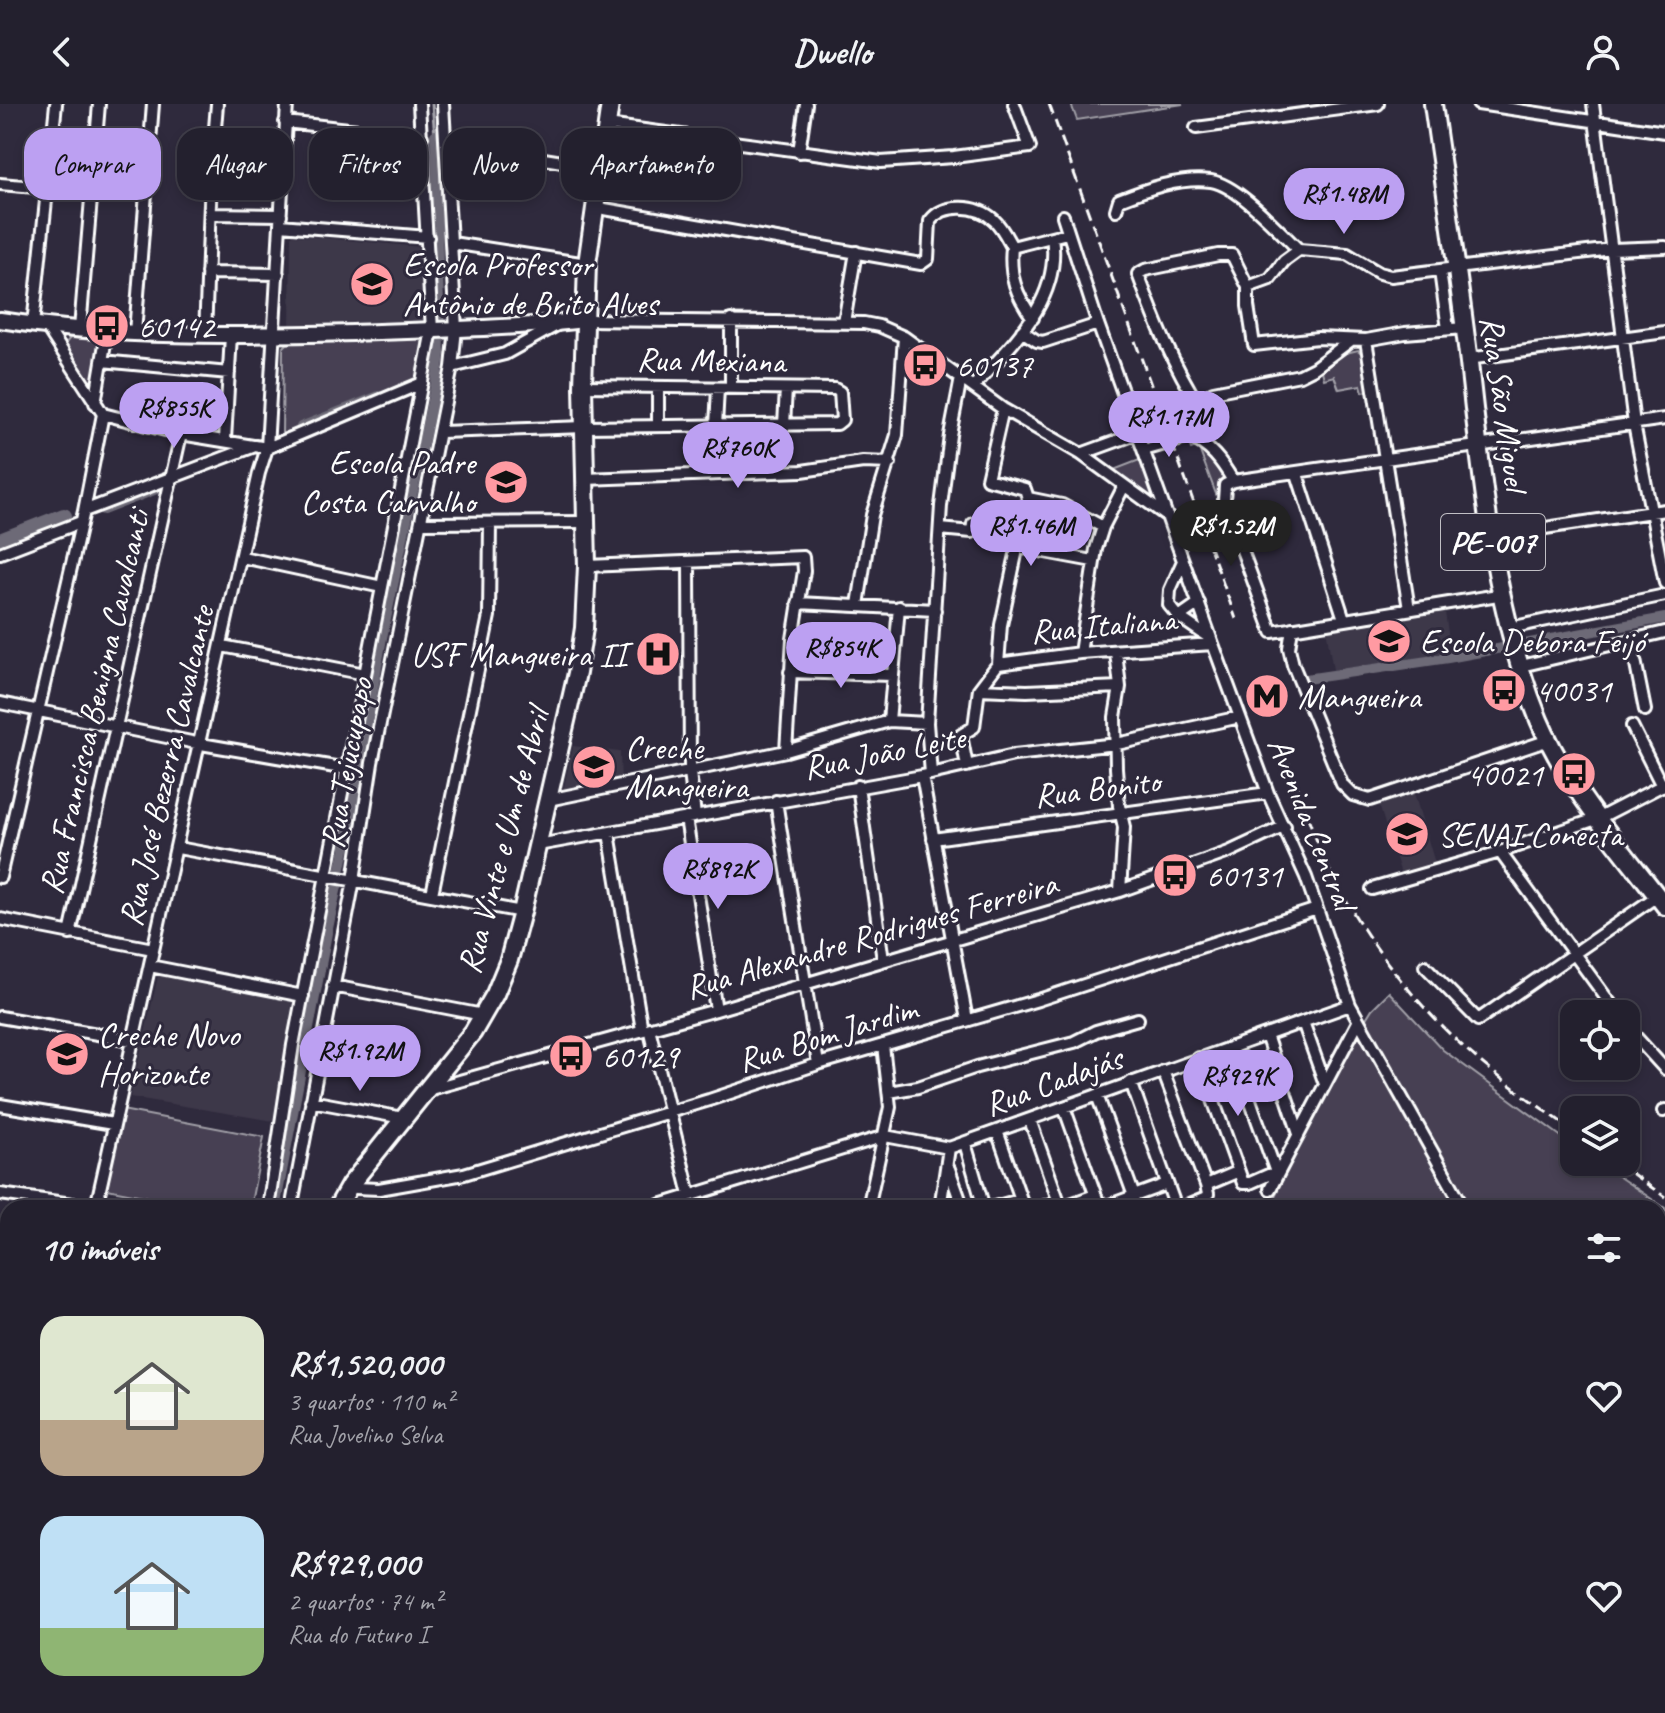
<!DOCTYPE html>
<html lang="pt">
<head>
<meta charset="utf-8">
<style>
	:root { --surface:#23202e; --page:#2f2d3a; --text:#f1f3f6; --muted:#a3a3aa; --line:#403e4a; --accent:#bca0f2 }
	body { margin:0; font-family:Caveat,sans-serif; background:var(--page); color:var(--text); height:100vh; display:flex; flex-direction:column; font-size:30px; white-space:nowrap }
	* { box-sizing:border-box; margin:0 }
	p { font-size:26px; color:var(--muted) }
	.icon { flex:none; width:44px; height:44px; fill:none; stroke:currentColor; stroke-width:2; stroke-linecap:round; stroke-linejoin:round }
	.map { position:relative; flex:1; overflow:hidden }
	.drawer { position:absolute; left:0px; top:1096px; width:1666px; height:514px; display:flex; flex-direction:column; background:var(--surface); border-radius:24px 24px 0 0; box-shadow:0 4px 12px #0003,0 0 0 2px var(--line) }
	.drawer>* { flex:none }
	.guide { position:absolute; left:24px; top:24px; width:800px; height:72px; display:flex; gap:16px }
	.tools { position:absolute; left:1560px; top:896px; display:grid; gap:16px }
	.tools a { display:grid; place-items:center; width:80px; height:80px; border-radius:16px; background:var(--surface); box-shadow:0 4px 12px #0003,0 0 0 2px var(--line); font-size:40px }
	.price { position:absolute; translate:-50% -68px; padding:0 18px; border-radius:28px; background:var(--accent); color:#111; font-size:26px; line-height:52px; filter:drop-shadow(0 2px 4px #0008) }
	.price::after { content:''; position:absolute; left:50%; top:48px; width:24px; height:18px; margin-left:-12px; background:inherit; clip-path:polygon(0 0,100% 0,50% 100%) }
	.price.active { background:#222; color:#fff }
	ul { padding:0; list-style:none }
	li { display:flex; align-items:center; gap:24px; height:200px; padding:0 40px }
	li span { display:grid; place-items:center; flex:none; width:224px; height:160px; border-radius:24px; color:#555 }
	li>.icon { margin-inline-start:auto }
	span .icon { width:96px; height:96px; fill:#fffc; stroke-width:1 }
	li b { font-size:34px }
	h2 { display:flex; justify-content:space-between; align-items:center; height:96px; padding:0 40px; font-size:34px }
	.tag { padding:0 28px; border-radius:24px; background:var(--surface); box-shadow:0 4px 12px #0003,0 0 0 2px var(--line); font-size:28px; line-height:72px }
	.tag.active { background:var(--accent); color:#111 }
	header { display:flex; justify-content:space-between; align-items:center; height:104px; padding:0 40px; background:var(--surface); font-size:36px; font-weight:600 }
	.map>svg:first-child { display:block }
	.built { fill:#3c3749 }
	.green { fill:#464152; stroke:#a2a0a8; stroke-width:2 }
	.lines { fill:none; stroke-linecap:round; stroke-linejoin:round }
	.stream { stroke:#a7a6ad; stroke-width:3 }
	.canal { stroke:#6d6a77; stroke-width:10 }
	.river { stroke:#6d6a77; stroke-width:16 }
	.street-casing { stroke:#fff; stroke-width:16 }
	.secondary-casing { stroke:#fff; stroke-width:20 }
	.primary-casing { stroke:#fff; stroke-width:22 }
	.street { stroke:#2f2a3d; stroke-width:10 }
	.secondary { stroke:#2f2a3d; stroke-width:14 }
	.primary { stroke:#2f2a3d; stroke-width:16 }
	.rail { stroke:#fff; stroke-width:3; stroke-dasharray:12 6; stroke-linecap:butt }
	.labels { text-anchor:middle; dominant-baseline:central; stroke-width:6; stroke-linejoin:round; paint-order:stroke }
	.shield { fill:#2f2a3d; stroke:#c1bfc5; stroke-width:2 }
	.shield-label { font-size:32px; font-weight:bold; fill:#fff }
	.poi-label { font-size:34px; fill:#fff; stroke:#2f2a3d; text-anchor:start }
	.street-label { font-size:34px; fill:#fff; stroke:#2f2a3d }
</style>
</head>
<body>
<header><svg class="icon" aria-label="back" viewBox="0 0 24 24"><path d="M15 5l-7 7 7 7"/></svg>Dwello<svg class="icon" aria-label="person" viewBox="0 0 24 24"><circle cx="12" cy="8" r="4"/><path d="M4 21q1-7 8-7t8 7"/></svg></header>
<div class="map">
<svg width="1665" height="1609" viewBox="0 0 1665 1609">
	<rect width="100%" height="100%" fill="#2f2a3d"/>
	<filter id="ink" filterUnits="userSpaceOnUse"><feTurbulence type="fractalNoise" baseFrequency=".0125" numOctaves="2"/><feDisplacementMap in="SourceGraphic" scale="16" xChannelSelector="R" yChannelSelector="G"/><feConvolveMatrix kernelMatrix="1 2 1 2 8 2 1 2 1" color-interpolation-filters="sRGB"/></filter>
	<g filter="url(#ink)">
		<path class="built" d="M294,131l127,12 4,71 -3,3 -132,5 1,-90z
			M1445,508l6,41 -118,17 -7,-41z
			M573,642l47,6 1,31 -59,12z
			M1414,689l21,70 -34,11 -22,-69z
			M159,868l138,30 -23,119 -144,-24z
			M63,931l14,3 -7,34 -13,-2z"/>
		<path class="green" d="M1071,0h112l-106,16z
			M70,234l24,2 6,4 -4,40 -8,1 -24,-40z
			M418,234l7,7 -5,32 -8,8 -130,50 1,-87 4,-4 15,-3z
			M1358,246l5,5 5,36 -5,1 -2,-7 -22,4 -5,-13 -10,3 -2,-8 24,-18z
			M1187,335h11l28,37 -1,33 -3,1 -23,-61 -3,-2 -5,2z
			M1142,355l18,45 -49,-33z
			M1389,888l54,58 131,96v16h23l68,46v505h-773v-7h766v-498h-389l78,-159 25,-40z
			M122,1006l142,27 -14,71h-45l-98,-19z"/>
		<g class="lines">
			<path class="stream" d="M432,0l3,31"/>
			<path class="canal" d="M301,323l78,-31
				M103,406l56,-22
				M1306,575l142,-21 217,-40
				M278,1104l-2,-5 51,-270 18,-84 37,-211 54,-256 4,-28 -5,-219"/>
			<path class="river" d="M0,437l64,-25"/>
			<g class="street-casing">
				<path id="street" d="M1478,0l187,28
					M1593,0l41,320 31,159
					M285,18l137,15
					M607,21l274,37 73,-5 76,-10 -16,-43
					M1196,24l182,-24
					M214,37l70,11
					M446,39l153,25
					M799,48l7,-48
					M0,80l47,4
					M593,103l328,57 7,-5 2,-38c14,-19 48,-16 64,-1 8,7 13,18 18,27l55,-14
					M1116,106l3,-10c28,-11 61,-23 92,-19 27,4 68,50 88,69
					M210,110l71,1
					M1063,112l35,108 115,320 55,149 38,84 44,128 114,203
					M280,121l148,12
					M452,139l135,21
					M1012,143c-3,29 4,48 21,71
					M1440,167l8,58
					M207,169l71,1
					M1248,183l22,-8 14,-18 15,-11 48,4 32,19 12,3 221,-27 53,-2
					M584,216l280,3 15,3 25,11 99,72 78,45 87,63
					M731,216v68
					M844,218l12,-70
					M33,221l23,-221
					M46,222l57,88
					M80,225l19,-225
					M1022,227l15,10 6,1 55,-18
					M135,229l18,-229
					M205,231l6,-158 6,-73
					M1366,236l43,269
					M1468,255l197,-27
					M102,257l127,12
					M452,263l53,-13 52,-29
					M658,283v39
					M973,283c39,-43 89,-87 79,-150
					M95,299l12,-71
					M1200,303c-27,-42 -45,-87 -62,-133l7,-4 73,-15h14l16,32v19l6,39 64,-7 48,2 39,-7 59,-5
					M103,310l78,20 72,12
					M784,321l2,-36
					M716,322l2,-38
					M441,328l144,-5 252,-3 5,-4 -2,-28 -5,-3 -252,-3
					M225,336l6,-105
					M1144,346l45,-13c21,8 33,25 44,44l432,-62
					M1081,350l110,-40 22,-22 87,-17 14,-7 36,-27
					M1297,370l47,145
					M585,375l217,-8 61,-9 27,1
					M1233,377l-8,4 -1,16 48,131 232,-38
					M1028,394l34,7 41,22
					M84,407l171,-65 12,2 155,-65
					M422,419l164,-1
					M940,425l32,3 1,-8 48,9
					M1492,432l173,-26
					M1018,443l75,14
					M0,449l81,-31
					M242,453l140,30
					M1183,457l-13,29 -1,15 10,12 32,22
					M689,459l1,209 5,44
					M587,462l216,-9 1,14 -11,68 -7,112
					M798,499l137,7
					M858,501l14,-90 25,-80 7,-98
					M1179,513l20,-14
					M1292,524l-3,20 4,17 49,119 11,11 17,5 179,-60
					M1510,524l155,-33
					M1631,536l14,70
					M222,542l143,28
					M1116,548l4,35 -5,30 1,51 3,38 5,21 -4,64
					M1080,549l16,-104 7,-22 21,-41
					M998,560l82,-11 133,-9
					M1521,562l144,-34
					M790,568l102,3
					M979,585l48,2 93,-4
					M0,599l201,41 146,25
					M889,617l10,-114
					M1632,622l30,60
					M967,662l-6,-31 13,-8 5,-38 19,-25 3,-39 27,-127 -3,-9 -38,-10 16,-70
					M931,670l-4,-51 14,-217 9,-71 11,-57
					M922,672l45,244
					M858,682l25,174
					M548,696l238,-49 103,-30 38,2
					M776,697l42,263
					M686,714l30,192
					M609,729l33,197
					M933,735l335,-46
					M538,741l384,-69 92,-21 103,-11 123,-27
					M178,744l344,64
					M1500,748l118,162
					M0,773l84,-366 19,-97
					M1372,785l128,-37 99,-34 66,-34
					M432,790l57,-278 1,-93
					M0,815l153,30
					M70,830l111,-500
					M150,862l153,30
					M1425,862l53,54 179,-124
					M333,882l150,29
					M0,913l132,23
					M1303,918l22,62
					M1626,922l39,43
					M649,924l41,167
					M1266,931l33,99
					M1231,943l46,128
					M1198,954l45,125h7l25,-11
					M1163,967l43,114 31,-13
					M1131,978l45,126
					M427,986l289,-80 404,-119 109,-39 56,-26
					M889,988l29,-5 59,-20 97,-25 22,-11 42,-12
					M1097,991l37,101 33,-12
					M311,997l92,17
					M0,1001l113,19
					M1064,1003l34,95 9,4 27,-10
					M1663,1007l2,-1
					M1030,1016l30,85 5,1 30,-11
					M997,1027l27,77
					M965,1039l19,65
					M949,1065l14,39
					M350,1081l6,3 23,1 85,-15 245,-74 109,-36 220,-64 279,-91
					M1270,1085l88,-167
					M0,1090l101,14
					M96,1103l163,-734 8,-25 20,-344
					M268,1104l25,-163 139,-715 -13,-226
					M294,1104l-1,-9 61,-319 18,-117 80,-396 4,-38 -13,-225
					M650,1104l235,-72 64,12 401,-143
					M868,1104l22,-101 -7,-62
					M940,1104l9,-60
					M991,1104l28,-8
					M1040,1104l18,-7
					M1182,1104l24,-10 2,-4 -2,-9
					M1658,1218l7,-3
					M0,1422l8,-42
					M0,1429l8,1
					M0,1472l8,1
					M0,1515l8,2
					M0,1560l8,2
					M229,1602l13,7
					M378,1602l2,7
					M608,1602l2,7
					M39,1609l1,-7
					M80,1609l2,-7
					M122,1609l1,-7
					M399,1609l26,-7
					M623,1609l26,-7
					M775,1609l1,-7
					M890,1609v-7"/>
			</g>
			<g class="secondary-casing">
				<path id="secondary" d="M0,216c117,18 235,16 353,13 77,-3 155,-4 231,-13"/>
			</g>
			<g class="primary-casing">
				<path id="primary" d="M1433,0c12,86 26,173 36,259 13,118 25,247 70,357 29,69 82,128 126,186
					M337,1104l13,-23 123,-153 22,-38 14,-34 13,-48 55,-239 7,-45 3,-62 -4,-180 4,-122 23,-160
					M168,1609l2,-7"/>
			</g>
			<use href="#street" class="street"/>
			<use href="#secondary" class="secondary"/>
			<use href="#primary" class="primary"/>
			<path class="rail" d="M1049,0l187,515
				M1283,643c19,50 34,106 62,152 29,50 67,99 109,139 36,35 79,64 120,93
				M1616,1058l49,35"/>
		</g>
	</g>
	<defs>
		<g id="school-disc" transform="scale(2.3)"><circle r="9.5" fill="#ff9aa2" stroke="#2f2a3d"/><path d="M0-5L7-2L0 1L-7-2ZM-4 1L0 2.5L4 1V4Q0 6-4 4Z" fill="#111"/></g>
		<g id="bus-disc" transform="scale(2.3)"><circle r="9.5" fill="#ff9aa2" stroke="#2f2a3d"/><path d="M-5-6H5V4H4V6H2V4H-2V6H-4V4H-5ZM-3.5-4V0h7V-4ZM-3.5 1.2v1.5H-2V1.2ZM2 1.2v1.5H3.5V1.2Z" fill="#111"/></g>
		<g id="hospital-disc" transform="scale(2.3)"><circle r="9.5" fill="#ff9aa2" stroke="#2f2a3d"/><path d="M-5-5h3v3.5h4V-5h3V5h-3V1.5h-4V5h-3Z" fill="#111"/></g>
		<g id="metro-disc" transform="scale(2.3)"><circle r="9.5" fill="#ff9aa2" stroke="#2f2a3d"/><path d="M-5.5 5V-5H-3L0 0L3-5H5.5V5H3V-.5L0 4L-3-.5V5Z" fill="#111"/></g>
		<g id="university-disc" transform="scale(2.3)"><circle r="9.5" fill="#ff9aa2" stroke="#2f2a3d"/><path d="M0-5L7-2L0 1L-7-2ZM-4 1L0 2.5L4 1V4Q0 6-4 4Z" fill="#111"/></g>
	</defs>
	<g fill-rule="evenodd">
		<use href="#school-disc" x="372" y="180"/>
		<use href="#bus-disc" x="107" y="222"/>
		<use href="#bus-disc" x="925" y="261"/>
		<use href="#school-disc" x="506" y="378"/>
		<use href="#school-disc" x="1389" y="537"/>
		<use href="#hospital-disc" x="658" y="550"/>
		<use href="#bus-disc" x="1504" y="586"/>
		<use href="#metro-disc" x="1267" y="592"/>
		<use href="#school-disc" x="594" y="663"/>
		<use href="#bus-disc" x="1574" y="670"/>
		<use href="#university-disc" x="1407" y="730"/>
		<use href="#bus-disc" x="1175" y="771"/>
		<use href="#school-disc" x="67" y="950"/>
		<use href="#bus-disc" x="571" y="952"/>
	</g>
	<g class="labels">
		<rect class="shield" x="1441" y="410" width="104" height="56" rx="6"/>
		<g class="shield-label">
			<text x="1493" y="438">PE-007</text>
		</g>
		<g class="poi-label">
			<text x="403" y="160">Escola Professor<tspan x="403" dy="39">Antônio de Brito Alves</tspan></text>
			<text x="138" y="222">60142</text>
			<text x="956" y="261">60137</text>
			<text x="475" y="358" text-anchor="end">Escola Padre<tspan x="475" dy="39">Costa Carvalho</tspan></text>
			<text x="1420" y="537">Escola Debora Feijó</text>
			<text x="627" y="550" text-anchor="end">USF Mangueira II</text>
			<text x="1535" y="586">40031</text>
			<text x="1298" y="592">Mangueira</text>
			<text x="625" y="643">Creche<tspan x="625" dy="39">Mangueira</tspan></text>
			<text x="1543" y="670" text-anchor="end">40021</text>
			<text x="1438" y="730">SENAI Conecta</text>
			<text x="1206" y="771">60131</text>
			<text x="98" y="930">Creche Novo<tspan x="98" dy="39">Horizonte</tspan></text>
			<text x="602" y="952">60129</text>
		</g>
		<g class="street-label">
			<text transform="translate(711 256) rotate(1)">Rua Mexiana</text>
			<text transform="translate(1504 299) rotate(82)">Rua São Miguel</text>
			<text transform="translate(1103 521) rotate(-5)">Rua Italiana</text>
			<text transform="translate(94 598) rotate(-77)">Rua Francisca Benigna Cavalcanti</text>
			<text transform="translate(884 648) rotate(-11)">Rua João Leite</text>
			<text transform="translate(346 659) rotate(-80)">Rua Tejucupapo</text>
			<text transform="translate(166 662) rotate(-77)">Rua José Bezerra Cavalcante</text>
			<text transform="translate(1097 684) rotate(-7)">Rua Bonito</text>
			<text transform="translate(1312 719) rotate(68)">Avenida Central</text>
			<text transform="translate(503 737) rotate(-75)">Rua Vinte e Um de Abril</text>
			<text transform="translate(871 831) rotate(-16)">Rua Alexandre Rodrigues Ferreira</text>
			<text transform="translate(827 930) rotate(-17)">Rua Bom Jardim</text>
			<text transform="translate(1053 977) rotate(-20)">Rua Cadajás</text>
		</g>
	</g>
</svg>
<div class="tools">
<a><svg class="icon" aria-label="locate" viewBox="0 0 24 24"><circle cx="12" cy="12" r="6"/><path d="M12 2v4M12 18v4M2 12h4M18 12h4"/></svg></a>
<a><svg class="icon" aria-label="layers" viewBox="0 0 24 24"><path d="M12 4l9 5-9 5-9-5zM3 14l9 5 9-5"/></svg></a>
</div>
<b class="price" style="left:1344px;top:132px">R$1.48M</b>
<b class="price" style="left:174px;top:346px">R$855K</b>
<b class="price" style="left:1169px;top:355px">R$1.17M</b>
<b class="price" style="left:738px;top:386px">R$760K</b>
<b class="price" style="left:1031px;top:464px">R$1.46M</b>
<b class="price active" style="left:1231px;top:464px">R$1.52M</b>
<b class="price" style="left:841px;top:586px">R$854K</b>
<b class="price" style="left:718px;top:807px">R$892K</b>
<b class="price" style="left:360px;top:989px">R$1.92M</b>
<b class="price" style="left:1238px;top:1014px">R$929K</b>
<div class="guide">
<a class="tag active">Comprar</a>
<a class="tag">Alugar</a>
<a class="tag">Filtros</a>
<a class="tag">Novo</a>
<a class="tag">Apartamento</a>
</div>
<section class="drawer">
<h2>10 imóveis<svg class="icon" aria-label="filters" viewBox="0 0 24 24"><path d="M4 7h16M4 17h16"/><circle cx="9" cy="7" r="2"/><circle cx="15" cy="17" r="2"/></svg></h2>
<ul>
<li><span style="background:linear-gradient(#dfe7d0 65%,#b9a48a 0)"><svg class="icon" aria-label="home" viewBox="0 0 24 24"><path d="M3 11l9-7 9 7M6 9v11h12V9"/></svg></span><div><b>R$1,520,000</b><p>3 quartos · 110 m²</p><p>Rua Jovelino Selva</p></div><svg class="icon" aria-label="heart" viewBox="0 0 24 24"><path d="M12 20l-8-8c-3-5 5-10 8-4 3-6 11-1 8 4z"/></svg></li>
<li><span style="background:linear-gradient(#bfe0f5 70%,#8fb573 0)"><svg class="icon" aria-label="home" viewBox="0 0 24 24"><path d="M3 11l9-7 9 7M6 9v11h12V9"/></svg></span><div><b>R$929,000</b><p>2 quartos · 74 m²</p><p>Rua do Futuro I</p></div><svg class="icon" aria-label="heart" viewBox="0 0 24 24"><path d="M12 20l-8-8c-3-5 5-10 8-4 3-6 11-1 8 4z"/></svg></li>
</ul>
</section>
</div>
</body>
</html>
